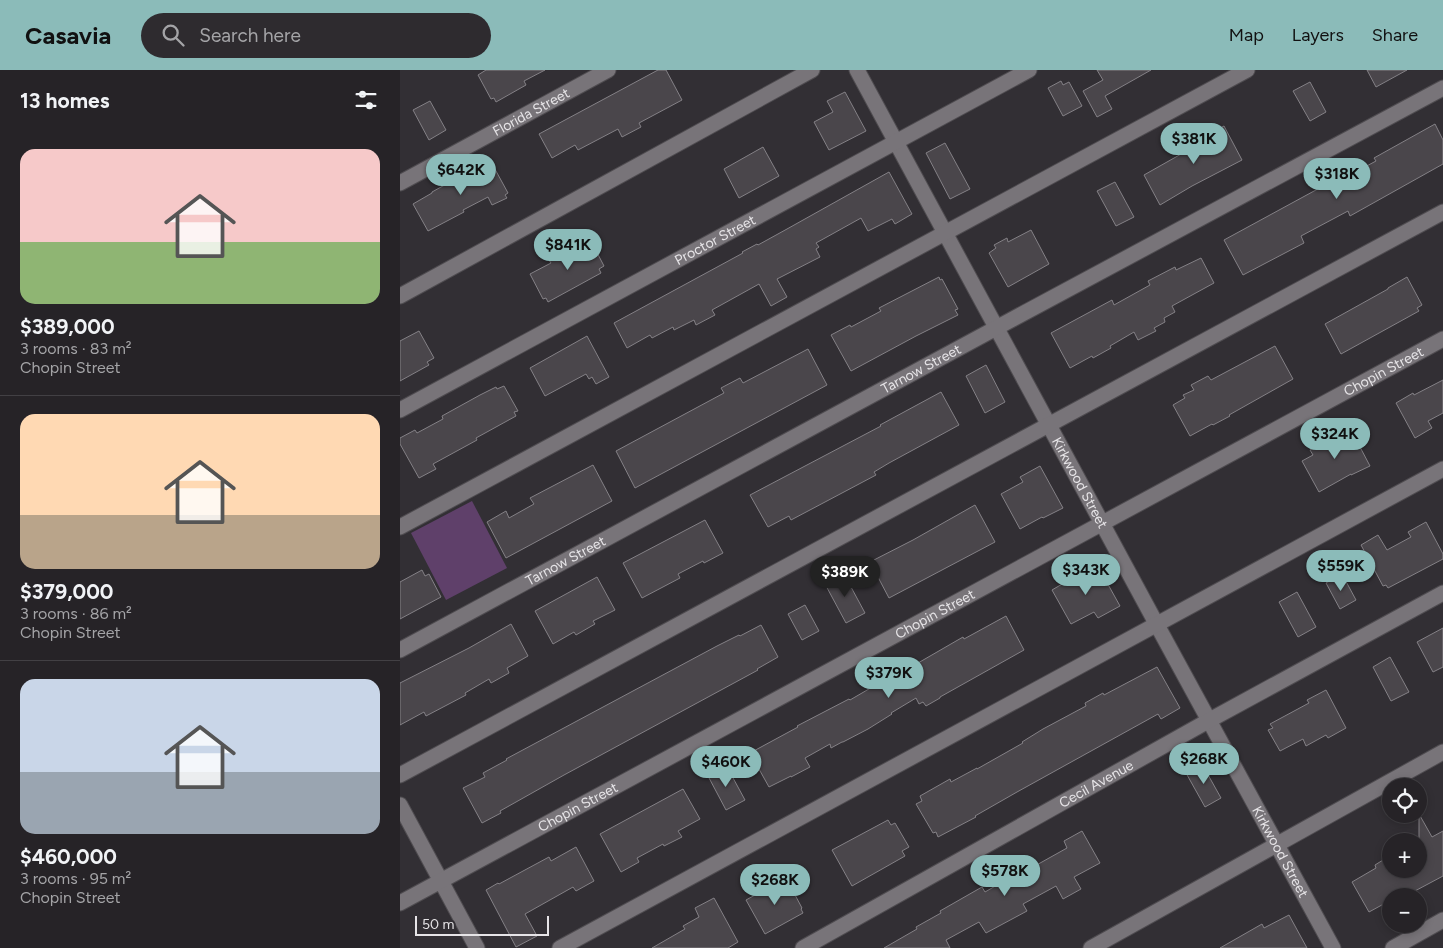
<!DOCTYPE html>
<html lang="en">
<head>
<meta charset="utf-8">
<style>
	:root { --surface:#262327; --page:#2e2b2f; --text:#f1f3f6; --muted:#a4a4a7; --line:#424044; --accent:#8bbbb9 }
	body { margin:0; font-family:Figtree,sans-serif; background:var(--page); color:var(--text); height:100vh; display:flex; flex-direction:column; font-size:19px; white-space:nowrap }
	* { box-sizing:border-box; margin:0 }
	p { font-size:16px; color:var(--muted) }
	.icon { flex:none; width:28px; height:28px; fill:none; stroke:currentColor; stroke-width:2; stroke-linecap:round; stroke-linejoin:round }
	.map { position:relative; flex:1; overflow:hidden }
	.panel { display:flex; flex-direction:column; background:var(--surface); width:400px }
	.panel>* { flex:none }
	.tools { position:absolute; left:982px; top:708px; display:grid; gap:10px }
	.tools a { display:grid; place-items:center; width:45px; height:45px; border-radius:50%; background:var(--surface); box-shadow:0 2px 8px #0003,0 0 0 1px var(--line); font-size:25px }
	.scale { position:absolute; left:15px; bottom:12px; width:134px; box-sizing:border-box; padding-left:5px; border:2px solid #e6e4e7; border-top:0; font-size:14px; line-height:18px; white-space:nowrap; color:#e6e4e7; -webkit-text-stroke:4px #322f34; paint-order:stroke }
	.price { position:absolute; translate:-50% -42px; padding:0 11px; border-radius:18px; background:var(--accent); color:#111; font-size:16px; line-height:32px; filter:drop-shadow(0 1px 2px #0008) }
	.price::after { content:''; position:absolute; left:50%; top:30px; width:15px; height:11px; margin-left:-8px; background:inherit; clip-path:polygon(0 0,100% 0,50% 100%) }
	.price.on { background:#222; color:#fff }
	ul { padding:0; list-style:none }
	li { display:grid; align-content:center; gap:10px; height:265px; padding:0 20px }
	li+li { border-top:1px solid var(--line) }
	li span { display:grid; place-items:center; height:155px; border-radius:15px; color:#555 }
	li>.icon { margin-inline-start:auto }
	span .icon { width:90px; height:90px; fill:#fffc; stroke-width:1 }
	li b { font-size:21px }
	h2 { display:flex; justify-content:space-between; align-items:center; height:60px; padding:0 20px; font-size:21px }
	header { display:flex; align-items:center; gap:30px; box-sizing:border-box; height:70px; padding:0 25px; background:var(--accent); color:#111 }
	header strong { font-size:24px }
	nav { display:flex; gap:28px; margin-inline-start:auto; font-size:18px }
	.search { width:350px; height:45px; background:var(--page); display:flex; align-items:center; gap:12px; box-sizing:border-box; padding:0 18px; border-radius:28px; color:var(--muted); font-size:19px }
	main { display:flex; flex:1; min-height:0 }
	.map>svg:first-child { display:block }
	.green { fill:#5f406a }
	.building { fill:#4a464b; stroke:#848186 }
	.lines { fill:none; stroke-linecap:round; stroke-linejoin:round }
	.minor-casing { stroke:#4f4c50; stroke-width:17 }
	.minor { stroke:#787479; stroke-width:15 }
	.labels { text-anchor:middle; dominant-baseline:central; stroke-width:4; stroke-linejoin:round; paint-order:stroke }
	.street-label { font-size:14px; fill:#e6e4e7; stroke:#322f34 }
</style>
</head>
<body>
<header>
<strong>Casavia</strong>
<div class="search"><svg class="icon" aria-label="search" viewBox="0 0 24 24"><circle cx="10" cy="10" r="6"/><path d="M15 15l6 6"/></svg>Search here</div>
<nav><a>Map</a><a>Layers</a><a>Share</a></nav>
</header>
<main>
<section class="panel">
<h2>13 homes<svg class="icon" aria-label="filters" viewBox="0 0 24 24"><path d="M4 7h16M4 17h16"/><circle cx="9" cy="7" r="2"/><circle cx="15" cy="17" r="2"/></svg></h2>
<ul>
<li><span style="background:linear-gradient(#f6c9c9 60%,#8fb573 0)"><svg class="icon" aria-label="home" viewBox="0 0 24 24"><path d="M3 11l9-7 9 7M6 9v11h12V9"/></svg></span><div><b>$389,000</b><p>3 rooms · 83 m²</p><p>Chopin Street</p></div></li>
<li><span style="background:linear-gradient(#ffd9b3 65%,#b9a48a 0)"><svg class="icon" aria-label="home" viewBox="0 0 24 24"><path d="M3 11l9-7 9 7M6 9v11h12V9"/></svg></span><div><b>$379,000</b><p>3 rooms · 86 m²</p><p>Chopin Street</p></div></li>
<li><span style="background:linear-gradient(#c9d6e8 60%,#9aa5b1 0)"><svg class="icon" aria-label="home" viewBox="0 0 24 24"><path d="M3 11l9-7 9 7M6 9v11h12V9"/></svg></span><div><b>$460,000</b><p>3 rooms · 95 m²</p><p>Chopin Street</p></div></li>
</ul>
</section>
<div class="map">
<svg width="1043" height="878" viewBox="0 0 1043 878">
	<rect width="100%" height="100%" fill="#322f34"/>
	<path class="green" d="M72,431l35,67 -61,32 -35,-67z"/>
	<path class="building" d="M86,0h59l-21,11 2,4 -30,17 -2,-4 -3,1 -13,-24z
		M258,0h8l16,30 -43,23 2,4 -19,10 -4,-8 -40,21 -3,-5 -23,13 -13,-24z
		M697,0h54l-46,26 7,13 -15,8 -14,-26 20,-11z
		M967,0h40l-31,17z
		M661,11l2,4 6,-3 13,24 -19,10 -15,-28z
		M910,12l16,30 -16,9 -17,-30z
		M445,22l21,39 -37,19 -15,-28 19,-10 -6,-11z
		M30,31l16,29 -17,10 -16,-30z
		M1035,54l8,16v24l-93,52 -2,-5 -47,25 3,7 -61,32 -19,-35 125,-68 1,3 26,-14 -2,-3z
		M824,56l18,34 -50,26 -32,19 -16,-30 46,-26 -2,-4z
		M545,73l25,46 -20,10 -24,-46z
		M363,77l16,29 -40,22 -15,-29z
		M90,90l18,33 -3,2 2,3 -15,7 -4,-8 -25,13 1,2 -36,19 -15,-27 19,-11v-1z
		M489,102l23,42 -17,10 -3,-5 -24,12 -7,-13 -45,25 3,4 -3,2 4,8 -43,22 10,18 -16,9 -12,-22 -47,26 3,5 -19,10 -2,-5 -20,10 -1,-3 -21,11 -2,-3 -23,13 -13,-25 129,-70 -1,-1 15,-8 1,1 29,-16z
		M715,112l19,35 -18,9 -19,-35z
		M631,160l18,34 -41,23 -19,-34 7,-5 -2,-3 13,-7 1,4z
		M188,168l2,4 1,-1 13,25 -5,3 2,4 -53,29 -2,-4 -3,1 -13,-25 21,-11 -2,-3z
		M801,188l13,25 -42,23 3,6 -11,6 1,4 -11,6 2,3 -18,9 -4,-8 -24,14 1,2 -18,10 -1,-2 -22,12 -19,-35 61,-33 2,5 36,-20 -2,-4 27,-14 1,3z
		M539,207l1,3 2,-1 16,30 -3,1 3,5 -42,21 -65,35 -20,-36 19,-10 1,2 30,-16 -2,-3z
		M1007,207l15,28 -5,3 2,3 -78,43 -16,-30 63,-35v-1z
		M19,261l15,27 -7,4 2,3 -29,16v-40z
		M187,266l22,41 -13,7 -4,-7 -3,2 -3,-5 -41,22 -15,-28z
		M875,276l18,33 -64,36 1,1 -17,9 -1,-1 -22,12 -17,-31 12,-7 -2,-3 11,-5 -3,-5 17,-9 3,4z
		M408,279l19,36 -192,103 -19,-37 108,-58 -3,-5 19,-10 3,5z
		M586,295l19,37 -20,11 -19,-37z
		M1043,310v33l-15,8 4,7 -17,10 -19,-35 17,-10 1,2z
		M104,316l14,25 -4,1 2,4 -40,22 1,2 -44,24 3,5 -17,9 -19,-34v-6l15,-8 2,3 26,-14 -1,-3 38,-21 16,-8 1,2z
		M541,322l18,33 -70,38 -15,9 2,3 -85,45 -2,-4 -21,11 -18,-32 131,-69 -1,-1z
		M950,358l20,38 -19,9v-1l-32,18 -17,-31 11,-6 -3,-5z
		M193,395l19,36 -106,57 -19,-36 19,-11 3,7 25,-14 -4,-6z
		M640,396l23,42 -20,10 -1,-1 -22,12 -19,-35 22,-12 -3,-5z
		M575,435l20,37 -106,56 -19,-36 43,-22z
		M305,450l18,33 -19,10 -1,-2 -25,13 2,4 -38,20 -19,-35z
		M1026,452l17,32v5l-55,29 -2,-3 -3,1 -22,-41 17,-10 9,15 24,-13 -3,-5z
		M691,497l3,6 6,-3 20,36 -22,12 -4,-6 -23,12 -19,-34z
		M22,500l3,6 4,-2 12,23 -41,22v-37z
		M444,504l21,39 -19,10 -21,-39z
		M942,504l14,26 -16,9 -14,-26z
		M197,507l18,33 -22,11 2,3 -19,11 -2,-3 -21,12 -18,-33z
		M897,522l19,35 -18,10 -19,-35z
		M405,535l14,26 -17,9 -14,-26z
		M606,546l18,34 -84,47v1l-14,8 -3,-4 -4,2 -3,-6 -25,15 1,1 -24,15 -25,13h-1l-11,6 -1,-4 -25,14 5,9 -19,10v-1l-22,11 -19,-34 48,-26 -1,-1 52,-27 1,1 48,-28 1,2 64,-37 1,2z
		M111,554l17,32 -21,12 2,5 -18,10 -2,-4 -24,14 1,2 -40,21 -2,-4 -24,13v-42l69,-35z
		M361,555l17,32 -21,12 1,1 -194,105 -64,36 1,2 -19,10 -19,-35 22,-11 -2,-4 24,-13 -1,-1 211,-113 22,-11 1,1z
		M1043,558v39l-10,5 -16,-30z
		M990,587l19,35 -18,9 -18,-34z
		M757,597l23,41 -19,11 -3,-5 -141,78 -42,24 1,1 -38,20 -2,-5 -3,1 -17,-29 6,-3 -2,-5 30,-17 1,3 26,-14v1l46,-26 -1,-1 21,-13 43,-23 -1,-3 18,-10 1,2z
		M926,620l20,38 -18,10 -2,-3 -20,11 -3,-7 -23,12 -12,-21 5,-2 -3,-4 39,-21 -2,-3z
		M802,694l19,34 -16,9 -19,-34z
		M326,695l19,35 -19,10 -18,-34z
		M283,719l17,30 -22,12 4,6 -18,9 -1,-2 -26,14 2,4 -18,10 -21,-38z
		M1019,744l13,23 11,-6v45l-30,16 -2,-3 -12,7h-8v4l-22,12 -17,-30 24,-14 -1,-3 16,-10v14h28z
		M488,750l3,5 4,-2 14,24 -7,4 3,5 -53,30 -20,-36z
		M682,761l18,32 -26,14 7,12 -18,10 -7,-13 -33,18 4,7 -41,22 -7,-11 -33,18 4,8h-66l33,-19 -1,-2 25,-14 -1,-2 42,-24 3,5 47,-27 1,2 34,-19 -3,-7z
		M176,777l18,34 -18,10 -3,-4 -48,27 12,22 -21,11 -30,-57 12,-7 1,1 50,-27 2,4z
		M386,808l16,30 -1,1 2,4 -38,21 -19,-34z
		M314,828l24,44 -10,6h-76l33,-19 -2,-3 16,-9 -4,-9z
		M889,845l18,33h-87l42,-24 2,4z"/>
	<g class="lines">
		<g class="minor-casing">
			<g id="minor">
				<path id="s1" d="M457,0l300,555 176,323"/>
				<path id="s2" d="M0,113l208,-113"/>
				<path d="M0,226l412,-226"/>
				<path id="s3" d="M0,340l629,-340"/>
				<path d="M0,457l847,-457"/>
				<path id="s4" d="M0,580l611,-330 432,-232"/>
				<path d="M0,705l1043,-563"/>
				<path d="M0,735l77,143"/>
				<path id="s5" d="M0,833l1043,-564"/>
				<path d="M160,878l883,-479"/>
				<path id="s6" d="M403,878l405,-227 235,-128"/>
				<path d="M691,878l352,-196"/>
				<path d="M993,878l50,-28"/>
			</g>
		</g>
		<use href="#minor" class="minor"/>
	</g>
	<g class="labels">
		<g class="street-label">
			<text stroke="none"><textPath href="#s2" startOffset="149">Florida Street</textPath></text>
			<text stroke="none"><textPath href="#s3" startOffset="358">Proctor Street</textPath></text>
			<text stroke="none"><textPath href="#s4" startOffset="592">Tarnow Street</textPath></text>
			<text stroke="none"><textPath href="#s5" startOffset="1118">Chopin Street</textPath></text>
			<text stroke="none"><textPath href="#s1" startOffset="469">Kirkwood Street</textPath></text>
			<text stroke="none"><textPath href="#s4" startOffset="188">Tarnow Street</textPath></text>
			<text stroke="none"><textPath href="#s5" startOffset="608">Chopin Street</textPath></text>
			<text stroke="none"><textPath href="#s6" startOffset="336">Cecil Avenue</textPath></text>
			<text stroke="none"><textPath href="#s5" startOffset="202">Chopin Street</textPath></text>
			<text stroke="none"><textPath href="#s1" startOffset="889">Kirkwood Street</textPath></text>
		</g>
	</g>
</svg>
<div class="tools">
<a><svg class="icon" aria-label="locate" viewBox="0 0 24 24"><circle cx="12" cy="12" r="6"/><path d="M12 2v4M12 18v4M2 12h4M18 12h4"/></svg></a>
<a>+</a>
<a>−</a>
</div>
<div class="scale">50 m</div>
<b class="price" style="left:794px;top:95px">$381K</b>
<b class="price" style="left:61px;top:126px">$642K</b>
<b class="price" style="left:937px;top:130px">$318K</b>
<b class="price" style="left:168px;top:201px">$841K</b>
<b class="price" style="left:935px;top:390px">$324K</b>
<b class="price" style="left:941px;top:522px">$559K</b>
<b class="price" style="left:686px;top:526px">$343K</b>
<b class="price on" style="left:445px;top:528px">$389K</b>
<b class="price" style="left:489px;top:629px">$379K</b>
<b class="price" style="left:804px;top:715px">$268K</b>
<b class="price" style="left:326px;top:718px">$460K</b>
<b class="price" style="left:605px;top:827px">$578K</b>
<b class="price" style="left:375px;top:836px">$268K</b>
</div>
</main>
</body>
</html>
